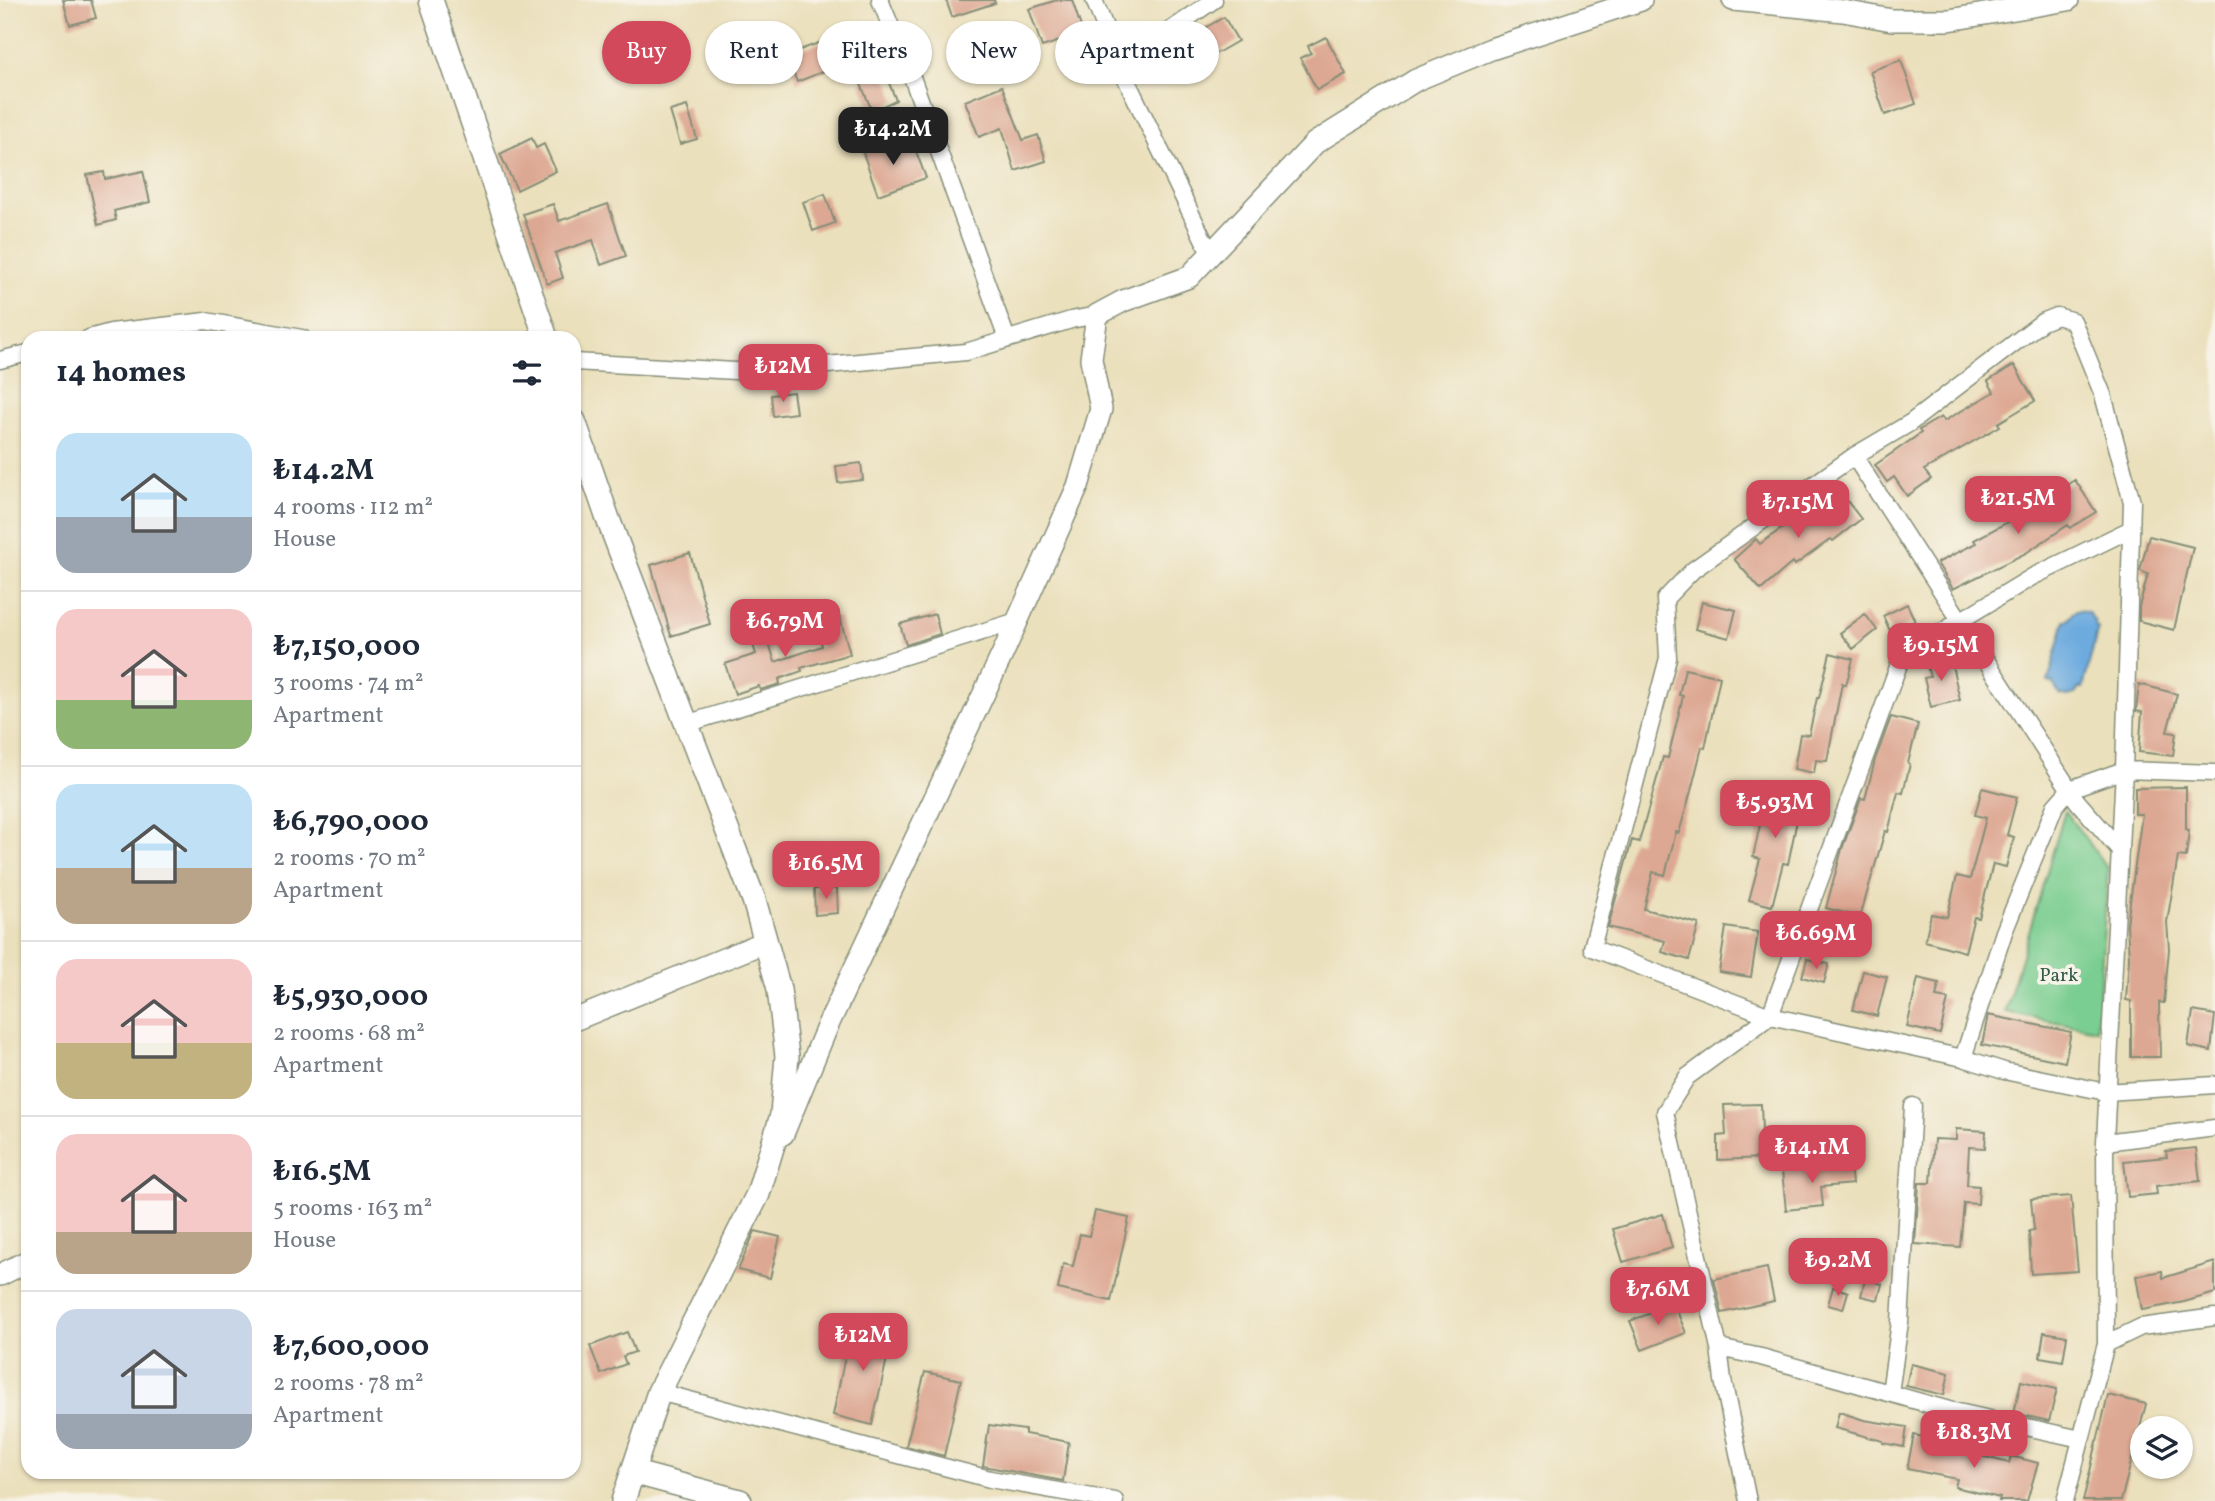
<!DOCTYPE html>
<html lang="en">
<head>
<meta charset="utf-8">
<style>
	:root { --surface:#fff; --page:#f6f6f7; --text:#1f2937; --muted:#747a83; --line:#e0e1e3; --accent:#d1495b }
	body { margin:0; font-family:Vollkorn,serif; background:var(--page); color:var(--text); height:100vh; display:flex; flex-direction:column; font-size:26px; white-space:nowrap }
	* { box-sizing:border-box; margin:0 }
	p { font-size:23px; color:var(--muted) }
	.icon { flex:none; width:38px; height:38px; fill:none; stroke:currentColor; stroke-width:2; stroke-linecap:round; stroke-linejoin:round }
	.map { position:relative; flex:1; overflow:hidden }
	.side { position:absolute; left:21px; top:331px; width:560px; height:1148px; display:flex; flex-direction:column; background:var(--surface); border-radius:21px; box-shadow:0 2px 5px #0004 }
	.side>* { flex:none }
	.banner { position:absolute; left:602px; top:21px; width:665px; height:63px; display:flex; gap:14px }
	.fabs { position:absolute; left:2130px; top:1416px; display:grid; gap:14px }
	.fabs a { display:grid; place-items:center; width:63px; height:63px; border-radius:50%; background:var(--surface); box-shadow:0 2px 5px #0004; font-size:35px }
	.price { position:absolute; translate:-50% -60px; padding:0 16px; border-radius:14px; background:var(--accent); color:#fff; font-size:23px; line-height:46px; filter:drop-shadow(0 2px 4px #0008) }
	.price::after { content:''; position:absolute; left:50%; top:42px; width:21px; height:16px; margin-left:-10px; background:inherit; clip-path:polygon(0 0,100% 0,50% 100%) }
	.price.on { background:#222; color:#fff }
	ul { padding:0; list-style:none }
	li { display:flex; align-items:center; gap:21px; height:175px; padding:0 35px }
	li+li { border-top:2px solid var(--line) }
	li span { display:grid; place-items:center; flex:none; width:196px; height:140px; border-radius:21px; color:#555 }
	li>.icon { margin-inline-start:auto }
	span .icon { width:84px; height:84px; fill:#fffc; stroke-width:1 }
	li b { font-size:30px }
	h2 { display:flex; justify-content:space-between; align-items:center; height:84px; padding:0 35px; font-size:30px }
	.pill { padding:0 24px; border-radius:32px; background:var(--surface); box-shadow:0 2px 5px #0004; font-size:24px; line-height:63px }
	.pill.on { background:var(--accent); color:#fff }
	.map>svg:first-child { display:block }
	.green { fill:#7ace91; stroke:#4c8662; stroke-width:2 }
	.water { fill:#6dabdf; stroke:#46748a; stroke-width:2 }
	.building { fill:#dda893 }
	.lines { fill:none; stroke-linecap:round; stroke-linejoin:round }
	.minor-casing { stroke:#858e78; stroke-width:19 }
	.tertiary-casing { stroke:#858e78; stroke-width:24 }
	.secondary-casing { stroke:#858e78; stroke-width:26 }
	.minor { stroke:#fff; stroke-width:16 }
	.tertiary { stroke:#fff; stroke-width:21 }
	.secondary { stroke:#fff; stroke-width:23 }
	.labels { text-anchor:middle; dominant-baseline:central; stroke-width:7; stroke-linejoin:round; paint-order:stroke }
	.park-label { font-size:19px; fill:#315a47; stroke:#f7f3e8 }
</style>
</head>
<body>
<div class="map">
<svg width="2215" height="1501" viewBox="0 0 2215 1501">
	<rect width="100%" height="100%" fill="#f7f3e8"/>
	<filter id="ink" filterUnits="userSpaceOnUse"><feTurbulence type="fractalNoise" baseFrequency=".0143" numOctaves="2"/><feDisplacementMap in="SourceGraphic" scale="14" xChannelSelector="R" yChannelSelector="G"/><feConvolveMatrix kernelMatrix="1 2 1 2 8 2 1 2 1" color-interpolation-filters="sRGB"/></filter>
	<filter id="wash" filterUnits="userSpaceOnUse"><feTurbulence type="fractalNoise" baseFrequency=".00686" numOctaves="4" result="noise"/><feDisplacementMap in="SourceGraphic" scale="28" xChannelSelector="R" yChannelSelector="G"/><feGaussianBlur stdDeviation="1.57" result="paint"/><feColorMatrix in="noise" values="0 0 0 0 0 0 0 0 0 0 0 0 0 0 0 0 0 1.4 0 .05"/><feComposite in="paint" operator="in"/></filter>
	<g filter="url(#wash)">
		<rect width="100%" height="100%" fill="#ebe0bc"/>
		<path class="green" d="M2065,811l43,58 -11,161 -92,-18z"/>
		<path class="water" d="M2079,610l9,2 7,10v5l3,1 -15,60h-4l-4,6 -7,2 -9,-2 -6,-11 -5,-1 17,-62h2l6,-7z"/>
		<g id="blocks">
			<path class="building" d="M63,0h28l5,18 -26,7z
				M946,0h48l1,3 -43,14z
				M1057,0h15l11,33 -41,14 -13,-38z
				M1224,17l14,24 -28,16 -14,-24z
				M1326,37l20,37 -29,16 -17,-32 11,-5 -3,-7z
				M832,38l10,26 -45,18 -11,-27z
				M1901,60l15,44 -31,11 -15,-44z
				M884,71l12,29 -24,11 -12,-29z
				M1002,86l21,54 15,-5 8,26 -31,10 -13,-43 -23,9 -14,-36z
				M687,106l10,33 -17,5 -10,-33z
				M532,138l4,10 8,-4 12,27 -39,19 -17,-36z
				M888,141l4,13 22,-8 12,32 -48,17 -16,-45z
				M143,171l7,31 -36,9 2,9 -18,5 -11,-50 17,-3 1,7z
				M825,194l10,29 -22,8 -10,-29z
				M553,204l6,17 49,-17 18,52 -25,9 -8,-25 -38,13 8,25 -16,6 -24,-70z
				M2014,365l21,36 -37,22 2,3 -76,44 7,9 -24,17 -13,-19 -7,5 -12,-17 46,-32 -2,-3 22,-13 3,4 50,-29 -6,-11z
				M793,392l3,21 -23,3 -2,-21z
				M861,463l2,17 -25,3 -2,-17z
				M2075,480l21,32 -26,16 -2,-3 -42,28 -73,36 -16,-26 39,-20 -2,-3 47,-25z
				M1838,489l23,30 -28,22 -2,-2 -36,26 -2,-3 -32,28 -27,-31 22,-20 4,5 42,-30 1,2z
				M2149,536l44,11 -19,83 -35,-9v-14l9,-33 -8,-3z
				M690,553l20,71 -39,12 -20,-71z
				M1702,602l34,8 -7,28 -34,-9z
				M1907,604l8,17 -24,12 -8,-17z
				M935,614l5,20 -34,11 -6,-21z
				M1865,614l12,16 -24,19 -13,-16z
				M840,617l10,37 -49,14 1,3 -23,8 1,5 -20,6 -1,-4 -24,8 -10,-30 31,-10 -6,-18 15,-5 10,31 47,-16 -6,-23z
				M1830,653l23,6 -7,26 -4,-2 -15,78 -11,-1 -2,13 -20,-4 6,-35 9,1 8,-37h2z
				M1950,657l10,43 -29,7 -7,-29 6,-1 -4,-14z
				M1685,669l35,8 -15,71 -3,-1 -11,44 -12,42 -3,-1 -11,43 -12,-3 -9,37 55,15 -10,36 -27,-8 3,-11 -57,-14 24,-87 7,2 24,-85 5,1 15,-62 -4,-1z
				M2139,684l38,10 -10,38 9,1 -3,23 -34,-4 3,-40 -6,-1z
				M1891,717l27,7 -10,39 2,1 -7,29 -5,-1 -10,40 -3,-1 -25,86 -34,-9 16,-59 19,-51 4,1 10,-39z
				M1769,784l34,7 -15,73 -5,-1 -11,43 -23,-6 11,-41 -7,-2z
				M2186,787v42l3,1 -3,27 -8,-1 -11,66 2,27 -5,54 -5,-1 1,55h-29v-56l-5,-1 3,-42 -2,-34 15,-110h-7v-26z
				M1982,788l35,9 -10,38 7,2 -8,30 -13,-3 -14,54 -5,-1 -9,35 -40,-11 6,-27 16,3 10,-41 13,3 16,-61 -11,-3z
				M837,888l1,25 -23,2 -1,-26z
				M1726,927l32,5 -7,45 -32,-5z
				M1807,959l22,5 -5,19 -22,-6z
				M1863,971l24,6 -10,39 -24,-6z
				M1918,978l21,5 -3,14 12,2 -8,35 -33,-7z
				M2193,1011l22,4 -4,36 -23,-5z
				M1988,1015l83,17 -6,30 -83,-17z
				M1761,1104l2,54 -45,2v-24l8,-1 -2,-30z
				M1956,1129l30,2 -1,17 -16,-1 -2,38 12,1 -1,18 -14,-1 -4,44 -45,-3 4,-61h12l3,-44 22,1z
				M2196,1148l4,33 -44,5 1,8 -29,3 -4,-36 43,-4 -1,-6z
				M1850,1164l2,20 -31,3 2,19 -37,4 -4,-39z
				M2071,1196l7,75 -47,3 -2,-43 5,-1 -3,-31z
				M1095,1211l34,7 -18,83 -53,-12 5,-25 10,2 7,-32 9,2z
				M1663,1214l9,34 -49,14 -10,-33z
				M755,1231l25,6 -10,41 -32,-8z
				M2215,1262v31l-31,9 -42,8 -6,-34 26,-5 1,7z
				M1767,1268l7,33 -52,12 -8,-34z
				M1865,1279l17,5 -4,16 -17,-4z
				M1833,1287l15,5 -5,17 -15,-4z
				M1674,1304l12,29 -44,17 -12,-29z
				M852,1322l41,10 -21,93 -39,-10z
				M627,1332l8,20 -12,4 3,8 -25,10 -11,-28z
				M2044,1332l23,4 -4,25 -23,-4z
				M1911,1364l38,9 -5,22 -38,-9z
				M925,1372l36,8 -17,76 -38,-10z
				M2021,1381l36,8 -8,32 -35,-8z
				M2108,1395l38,9 -25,97h-38z
				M1839,1412l25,8 43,7 -3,20 -21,-4v-2l-48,-13z
				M989,1425l36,5v4l44,8 -6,39 -80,-15z
				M1914,1435l28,6 -1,5 68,17 2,-7 27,7 -11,38h-28l1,-3 -45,-11 2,-8 -50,-10z"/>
		</g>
	</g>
	<g filter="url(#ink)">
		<use href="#blocks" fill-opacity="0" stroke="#858e78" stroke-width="2"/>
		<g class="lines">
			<g class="minor-casing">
				<path id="minor" d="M880,0l33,80 94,259
					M1094,0l32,79 85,176
					M1120,65l94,-65
					M89,338l22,-6 95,-11 96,17
					M0,360l28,-7
					M574,362l179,10 213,-20 105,-32 26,-5
					M1854,456l223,345 42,48
					M686,724l331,-103
					M1963,1058l41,-126 51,-126 15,-17 54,-19 91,3
					M2105,1142l110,-14
					M2106,1344l35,-17 74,-10
					M1719,1348l42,9 188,53 132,29
					M659,1392l331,87 125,22
					M1890,1393l10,-71 13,-216
					M1748,1501l-25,-121 -4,-32 -54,-236 22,-35 83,-61 132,-360 130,-79 99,-48
					M2065,1501l41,-157 -1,-202 19,-372 8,-268 -29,-107 -30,-74 -16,-5 -15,6 -132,101 -56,33 -161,114 -28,29 3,59 -76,290 178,68 193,42 41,13 102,21 109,-7"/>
			</g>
			<g class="tertiary-casing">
				<path id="tertiary" d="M1733,0l110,11 49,9h57l119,-20
					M574,1020l191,-78
					M783,1134l44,-107 175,-372 76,-169 23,-77 -10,-50 6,-44 26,-14 66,-24 126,-134 101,-63 75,-31 150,-49
					M0,1275l28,-14"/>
			</g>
			<g class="secondary-casing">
				<path id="secondary" d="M431,0l115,338
					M574,421l34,98 146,381 25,89 8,67 -5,59 -24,79 -99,198 -36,109
					M632,1472l108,29"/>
			</g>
			<use href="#minor" class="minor"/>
			<use href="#tertiary" class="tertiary"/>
			<use href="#secondary" class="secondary"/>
		</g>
	</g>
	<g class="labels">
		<g class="park-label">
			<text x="2059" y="976">Park</text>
		</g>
	</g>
</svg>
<div class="fabs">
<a><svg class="icon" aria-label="layers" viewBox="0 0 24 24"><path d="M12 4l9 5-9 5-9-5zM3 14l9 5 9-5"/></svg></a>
</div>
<b class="price on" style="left:893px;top:167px">₺14.2M</b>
<b class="price" style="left:783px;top:404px">₺12M</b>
<b class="price" style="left:2018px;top:536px">₺21.5M</b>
<b class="price" style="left:1798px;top:540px">₺7.15M</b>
<b class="price" style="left:785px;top:659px">₺6.79M</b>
<b class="price" style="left:1941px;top:683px">₺9.15M</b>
<b class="price" style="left:1775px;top:840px">₺5.93M</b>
<b class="price" style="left:826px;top:901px">₺16.5M</b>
<b class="price" style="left:1816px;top:971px">₺6.69M</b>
<b class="price" style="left:1812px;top:1185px">₺14.1M</b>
<b class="price" style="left:1838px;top:1298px">₺9.2M</b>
<b class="price" style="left:1658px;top:1327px">₺7.6M</b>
<b class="price" style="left:863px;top:1373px">₺12M</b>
<b class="price" style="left:1974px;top:1470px">₺18.3M</b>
<div class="banner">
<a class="pill on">Buy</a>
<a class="pill">Rent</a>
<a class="pill">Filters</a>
<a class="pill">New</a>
<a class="pill">Apartment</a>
</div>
<section class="side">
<h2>14 homes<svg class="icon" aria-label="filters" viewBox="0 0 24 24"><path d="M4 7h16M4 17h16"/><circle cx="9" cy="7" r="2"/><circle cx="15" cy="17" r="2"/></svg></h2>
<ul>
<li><span style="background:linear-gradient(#bfe0f5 60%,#9aa5b1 0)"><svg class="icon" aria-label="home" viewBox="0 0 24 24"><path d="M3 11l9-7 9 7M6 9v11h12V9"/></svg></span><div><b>₺14.2M</b><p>4 rooms · 112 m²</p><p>House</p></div></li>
<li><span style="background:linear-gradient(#f6c9c9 65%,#8fb573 0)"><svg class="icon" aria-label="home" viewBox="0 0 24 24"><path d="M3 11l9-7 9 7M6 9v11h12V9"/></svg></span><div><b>₺7,150,000</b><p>3 rooms · 74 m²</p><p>Apartment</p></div></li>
<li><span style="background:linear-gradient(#bfe0f5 60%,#b9a48a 0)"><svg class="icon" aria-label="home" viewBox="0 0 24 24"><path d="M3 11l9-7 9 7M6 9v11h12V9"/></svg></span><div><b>₺6,790,000</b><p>2 rooms · 70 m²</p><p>Apartment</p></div></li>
<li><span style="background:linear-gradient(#f6c9c9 60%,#c2b280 0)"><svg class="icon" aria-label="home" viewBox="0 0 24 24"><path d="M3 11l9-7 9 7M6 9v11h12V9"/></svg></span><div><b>₺5,930,000</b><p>2 rooms · 68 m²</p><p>Apartment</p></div></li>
<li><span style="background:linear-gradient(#f6c9c9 70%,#b9a48a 0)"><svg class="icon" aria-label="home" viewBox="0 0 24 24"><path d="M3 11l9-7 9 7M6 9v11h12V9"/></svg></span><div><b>₺16.5M</b><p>5 rooms · 163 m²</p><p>House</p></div></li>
<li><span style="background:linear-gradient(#c9d6e8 75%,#9aa5b1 0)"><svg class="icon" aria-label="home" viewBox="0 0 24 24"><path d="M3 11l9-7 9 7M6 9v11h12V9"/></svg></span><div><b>₺7,600,000</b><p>2 rooms · 78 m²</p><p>Apartment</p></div></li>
</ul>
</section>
</div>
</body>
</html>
